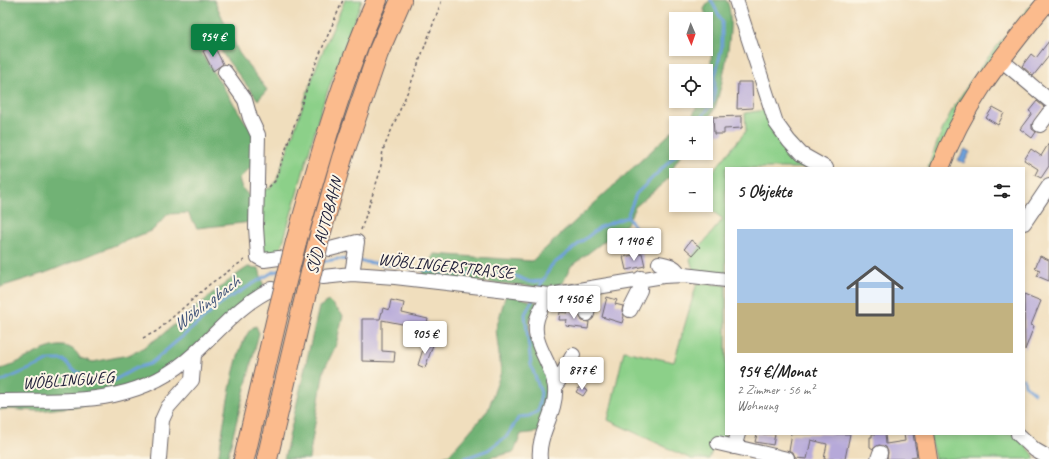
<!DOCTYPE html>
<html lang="de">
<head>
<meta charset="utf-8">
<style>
	:root { --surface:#fff; --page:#f6f6f6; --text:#222; --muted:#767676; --line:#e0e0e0; --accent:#0b8043 }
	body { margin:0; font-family:Caveat,sans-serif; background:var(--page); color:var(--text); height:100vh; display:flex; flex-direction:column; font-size:15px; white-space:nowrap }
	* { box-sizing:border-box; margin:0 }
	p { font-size:13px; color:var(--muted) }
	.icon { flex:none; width:22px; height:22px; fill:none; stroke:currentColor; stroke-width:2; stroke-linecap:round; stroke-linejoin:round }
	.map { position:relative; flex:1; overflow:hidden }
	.drawer { position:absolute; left:725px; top:167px; width:300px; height:268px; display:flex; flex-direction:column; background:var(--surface); border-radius:0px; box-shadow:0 2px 6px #0003 }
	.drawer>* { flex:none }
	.needle { width:26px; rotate:178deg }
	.tools { position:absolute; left:669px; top:12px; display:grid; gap:8px }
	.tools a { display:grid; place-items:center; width:44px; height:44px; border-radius:0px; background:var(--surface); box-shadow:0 2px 6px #0003; font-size:20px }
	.price { position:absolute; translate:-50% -34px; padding:0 9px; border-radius:4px; background:#fff; color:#222; font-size:13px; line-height:26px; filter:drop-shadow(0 1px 2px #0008) }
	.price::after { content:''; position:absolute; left:50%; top:24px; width:12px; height:9px; margin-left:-6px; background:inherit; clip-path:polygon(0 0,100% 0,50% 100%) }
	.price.current { background:var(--accent); color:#fff }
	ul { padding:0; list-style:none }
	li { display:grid; align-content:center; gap:8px; height:212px; padding:0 12px }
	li+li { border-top:1px solid var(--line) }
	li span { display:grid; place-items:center; height:124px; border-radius:0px; color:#555 }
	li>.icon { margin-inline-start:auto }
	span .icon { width:72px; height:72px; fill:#fffc; stroke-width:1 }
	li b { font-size:17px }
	h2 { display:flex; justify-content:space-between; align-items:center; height:48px; padding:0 12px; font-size:17px }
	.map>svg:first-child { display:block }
	.green { fill:#8cd089; stroke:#577962 }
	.forest { fill:#71b275; stroke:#4a6a58 }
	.water { fill:#6ea0d9; stroke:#48618a }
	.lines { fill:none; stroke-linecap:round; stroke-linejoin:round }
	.stream { stroke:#6ea0d9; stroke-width:3 }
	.building { fill:#b6a9d9 }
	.minor-casing { stroke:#6a6468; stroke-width:16 }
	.major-casing { stroke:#6a6468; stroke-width:20 }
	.highway-casing { stroke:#6a6468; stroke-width:22 }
	.path { stroke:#6a6468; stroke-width:1.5; stroke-dasharray:3 3; stroke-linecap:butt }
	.minor { stroke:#fff; stroke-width:14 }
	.major { stroke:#fbbb8d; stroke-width:18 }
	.highway { stroke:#fbbb8d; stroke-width:20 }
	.highway-bridge-casing { stroke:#6a6468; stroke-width:22; stroke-linecap:butt }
	.highway-bridge { stroke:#fbbb8d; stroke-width:20 }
	.labels { text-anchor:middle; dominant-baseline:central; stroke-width:4; stroke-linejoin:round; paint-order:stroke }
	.street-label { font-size:17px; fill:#22223b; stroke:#fcf5e5 }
	.water-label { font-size:18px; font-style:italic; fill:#40547a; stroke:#fcf5e5 }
</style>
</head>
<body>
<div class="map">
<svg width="1049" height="459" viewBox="0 0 1049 459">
	<rect width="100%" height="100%" fill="#fcf5e5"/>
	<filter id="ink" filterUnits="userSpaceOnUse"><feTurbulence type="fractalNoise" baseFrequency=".025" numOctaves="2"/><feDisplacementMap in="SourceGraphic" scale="8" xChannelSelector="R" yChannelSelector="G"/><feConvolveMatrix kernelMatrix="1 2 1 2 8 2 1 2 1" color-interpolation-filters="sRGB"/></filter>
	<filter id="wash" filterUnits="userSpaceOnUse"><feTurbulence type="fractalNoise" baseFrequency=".012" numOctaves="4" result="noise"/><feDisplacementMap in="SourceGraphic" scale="16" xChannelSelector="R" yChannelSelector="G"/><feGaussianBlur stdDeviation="0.9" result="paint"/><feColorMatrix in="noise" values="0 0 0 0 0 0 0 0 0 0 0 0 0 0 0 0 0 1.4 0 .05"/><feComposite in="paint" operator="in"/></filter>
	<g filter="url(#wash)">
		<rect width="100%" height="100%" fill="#f0debd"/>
		<path class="green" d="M345,0h17l-40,106 -43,150 -12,-3 -5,-4v-58l8,-3 6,-6 41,-117z
			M1035,0h6l-108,168h-5c6,-18 13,-37 22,-54 23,-42 55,-77 85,-114z
			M766,110l52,58h-92v109l-32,-4 -4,-14 33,-40 -19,-14h2v-25l40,-49 -1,-18z
			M697,283l29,2v147l-4,10 -6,-1 -7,18h-18l-83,-39 16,-69 50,11z
			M929,434h87l17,20 2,5h-100z"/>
		<path class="forest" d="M0,0h214l25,53 28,37 -9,10 -33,-43 -11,-17 -7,-1 -4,3 -1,12 44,69 8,6 -1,38 -4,2 -10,10 3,9 10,11v23l-55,6 -9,-15 -20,1 -15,16 -108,43 -45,14z
			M710,0h16c12,15 -4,86 -10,104 -2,7 -7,13 -10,20l-24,-1 10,-6 7,-16h7v-19l5,-16 1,-31 -8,-26z
			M676,128v25h7l-7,9 -8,17 -33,28 -8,17 -56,42 -11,23 -138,-13 12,-22 98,7z
			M248,267l11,1 5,20 -92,78 -76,38 -58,7 -33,-2 -5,1v-41c22,-4 64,-42 80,-11l13,4 35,-7 10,-4 21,-14 77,-62z
			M506,294l33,9 -9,15 -1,16 20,46v24l-10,28 -18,2 -7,18 -30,7h-51l17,-5 38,-44 13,-38 -5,-43z
			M329,301l14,14 -7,30 -12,25 -15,89h-25l35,-152z
			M256,326l3,7 -32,126h-9c5,-23 16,-127 38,-133z"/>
		<path class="water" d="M965,149l5,3 -6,11 -6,-3z"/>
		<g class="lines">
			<path class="stream" d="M698,123l16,-23 1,-23 7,-31v-25l-11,-21
				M627,217l27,33
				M358,261l92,12 63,2 17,7 12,-1
				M321,262l17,-3 13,1
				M538,290l13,-24 49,-39 27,-10 9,-23 42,-41
				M1024,379l1,6 9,8
				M0,382l50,-22h14l8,9 24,13h15l25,-14 14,-4 74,-63 49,-29 9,-2
				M463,459l25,-9 19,-14 12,-19 10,-1 9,-5 3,-18 -10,-28 -6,-51 9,-17"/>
		</g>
		<g id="blocks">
			<path class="building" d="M1049,41v15l-16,20 -11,-10 9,-12 5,4z
				M214,46l9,18 -10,7 -10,-20z
				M738,82h14l1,26 -16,1z
				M1037,101l7,6 -12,17v5l4,3 -4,6 -12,-9 12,-16 -3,-2z
				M993,107l11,6 -6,12 -12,-7z
				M742,116v12l-18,1v5h-10l-1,-17z
				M1049,143v23l-8,12 -6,-3 3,-6 -14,-9 7,-11 10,7z
				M691,240l9,7 -7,8 -8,-7z
				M642,253l3,13 -19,4 -3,-13z
				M1040,256l9,4v21l-12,-5 3,-6 -5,-2z
				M1024,294l17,7 -10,24 3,1 -9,24z
				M607,297l10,3 -2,4 8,2 -1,5 2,5 -2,7 -20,-6z
				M391,300l13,3 -2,10 26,6 -4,16 -14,-4 1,-3 -4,-1v-2l-25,-5v31l13,1 -1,10 -32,-1v-42h18l3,-11 6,2z
				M568,311l11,2 3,8 7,1 -1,7 -22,-3 1,-6h-8l1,-8 8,1z
				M425,343l8,2 -8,23 -7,-3z
				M576,367l12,5 -5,13 -14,-5z
				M580,386l7,4 -4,6 -7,-4z
				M757,434h18l-2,11 -18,-3z
				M792,434h58l-5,25h-21l3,-15 -16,-4 -4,19 -12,-1 -2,-5 -4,-2z
				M872,434h13l1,10 19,-3 -1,-7h9l4,22 -6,1v2h-24l1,-7 -2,-5 -7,-2 -6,4 -3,-2v-10h2z"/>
		</g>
	</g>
	<g filter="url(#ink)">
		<use href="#blocks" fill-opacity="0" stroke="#6a6468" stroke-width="1"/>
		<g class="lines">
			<g class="minor-casing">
				<path id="minor" d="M736,0l40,123 13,18 12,13 25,14
					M1000,59l49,41
					M225,72l20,28 5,18 8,17 -2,92 2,30 6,3 15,-2
					M1040,125l9,-12
					M1024,223l25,-37
					M330,249l27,-7 -5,32
					M659,263c9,2 18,3 20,12
					M323,277l29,-3 43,3 154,18 114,-19 21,-1 42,5
					M630,310l10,-20 1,-12
					M587,314l3,-26
					M554,383l4,-1 15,-27
					M0,401c73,-1 137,6 195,-48 24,-22 46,-50 77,-64
					M1018,434l17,16 14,8
					M718,443l69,16
					M734,447l4,-13
					M159,459l3,-39 6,-13 24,-27 2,-25
					M540,459c-3,-25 17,-46 15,-71 -1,-24 -25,-44 -18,-69 2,-8 8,-17 12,-24
					M878,459l2,-6"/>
			</g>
			<g class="major-casing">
				<path id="major" d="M940,168c25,-68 64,-113 108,-168
					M924,434l4,25"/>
			</g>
			<g class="highway-casing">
				<path id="highway" d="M320,235l22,-77 36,-105 23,-53
					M296,242c23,-82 46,-164 81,-242
					M244,459l34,-146
					M267,459l36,-153"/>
			</g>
			<path class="path" d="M269,187l6,-6 40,-116 28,-65
				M361,230l19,-58 3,-22 27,-64 32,-86
				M143,338l14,-7 53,-47 37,-26"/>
			<use href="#minor" class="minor"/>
			<use href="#major" class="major"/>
			<use href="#highway" class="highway"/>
			<g class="highway-bridge-casing">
				<path id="highway-bridge" d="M303,306l17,-71
					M278,313l18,-71"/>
			</g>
			<use href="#highway-bridge" class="highway-bridge"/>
		</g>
	</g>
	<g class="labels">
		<g class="street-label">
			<text transform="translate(324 226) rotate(-75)">SÜD AUTOBAHN</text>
			<text transform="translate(446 266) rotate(6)">WÖBLINGERSTRASSE</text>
			<text transform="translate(68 380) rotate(-4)">WÖBLINGWEG</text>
		</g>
		<g class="water-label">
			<text transform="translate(206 303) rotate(-37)">Wöblingbach</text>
		</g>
	</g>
</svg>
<div class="tools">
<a><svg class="needle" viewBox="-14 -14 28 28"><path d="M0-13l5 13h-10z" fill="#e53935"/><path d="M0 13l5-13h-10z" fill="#767676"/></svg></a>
<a><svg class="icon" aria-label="locate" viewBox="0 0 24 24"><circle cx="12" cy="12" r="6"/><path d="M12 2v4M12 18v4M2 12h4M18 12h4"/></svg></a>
<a>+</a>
<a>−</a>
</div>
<b class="price current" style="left:213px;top:58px">954 €</b>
<b class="price" style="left:634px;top:262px">1 140 €</b>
<b class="price" style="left:574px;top:320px">1 450 €</b>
<b class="price" style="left:425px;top:355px">905 €</b>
<b class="price" style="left:582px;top:391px">877 €</b>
<section class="drawer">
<h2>5 Objekte<svg class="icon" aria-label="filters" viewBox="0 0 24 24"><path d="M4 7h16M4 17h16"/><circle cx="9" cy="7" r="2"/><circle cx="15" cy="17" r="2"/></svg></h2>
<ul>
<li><span style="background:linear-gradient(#a9c7e8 60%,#c2b280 0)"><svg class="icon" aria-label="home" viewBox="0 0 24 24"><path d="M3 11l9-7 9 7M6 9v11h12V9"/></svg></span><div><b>954 €/Monat</b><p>2 Zimmer · 56 m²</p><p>Wohnung</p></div></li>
</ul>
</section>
</div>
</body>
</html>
